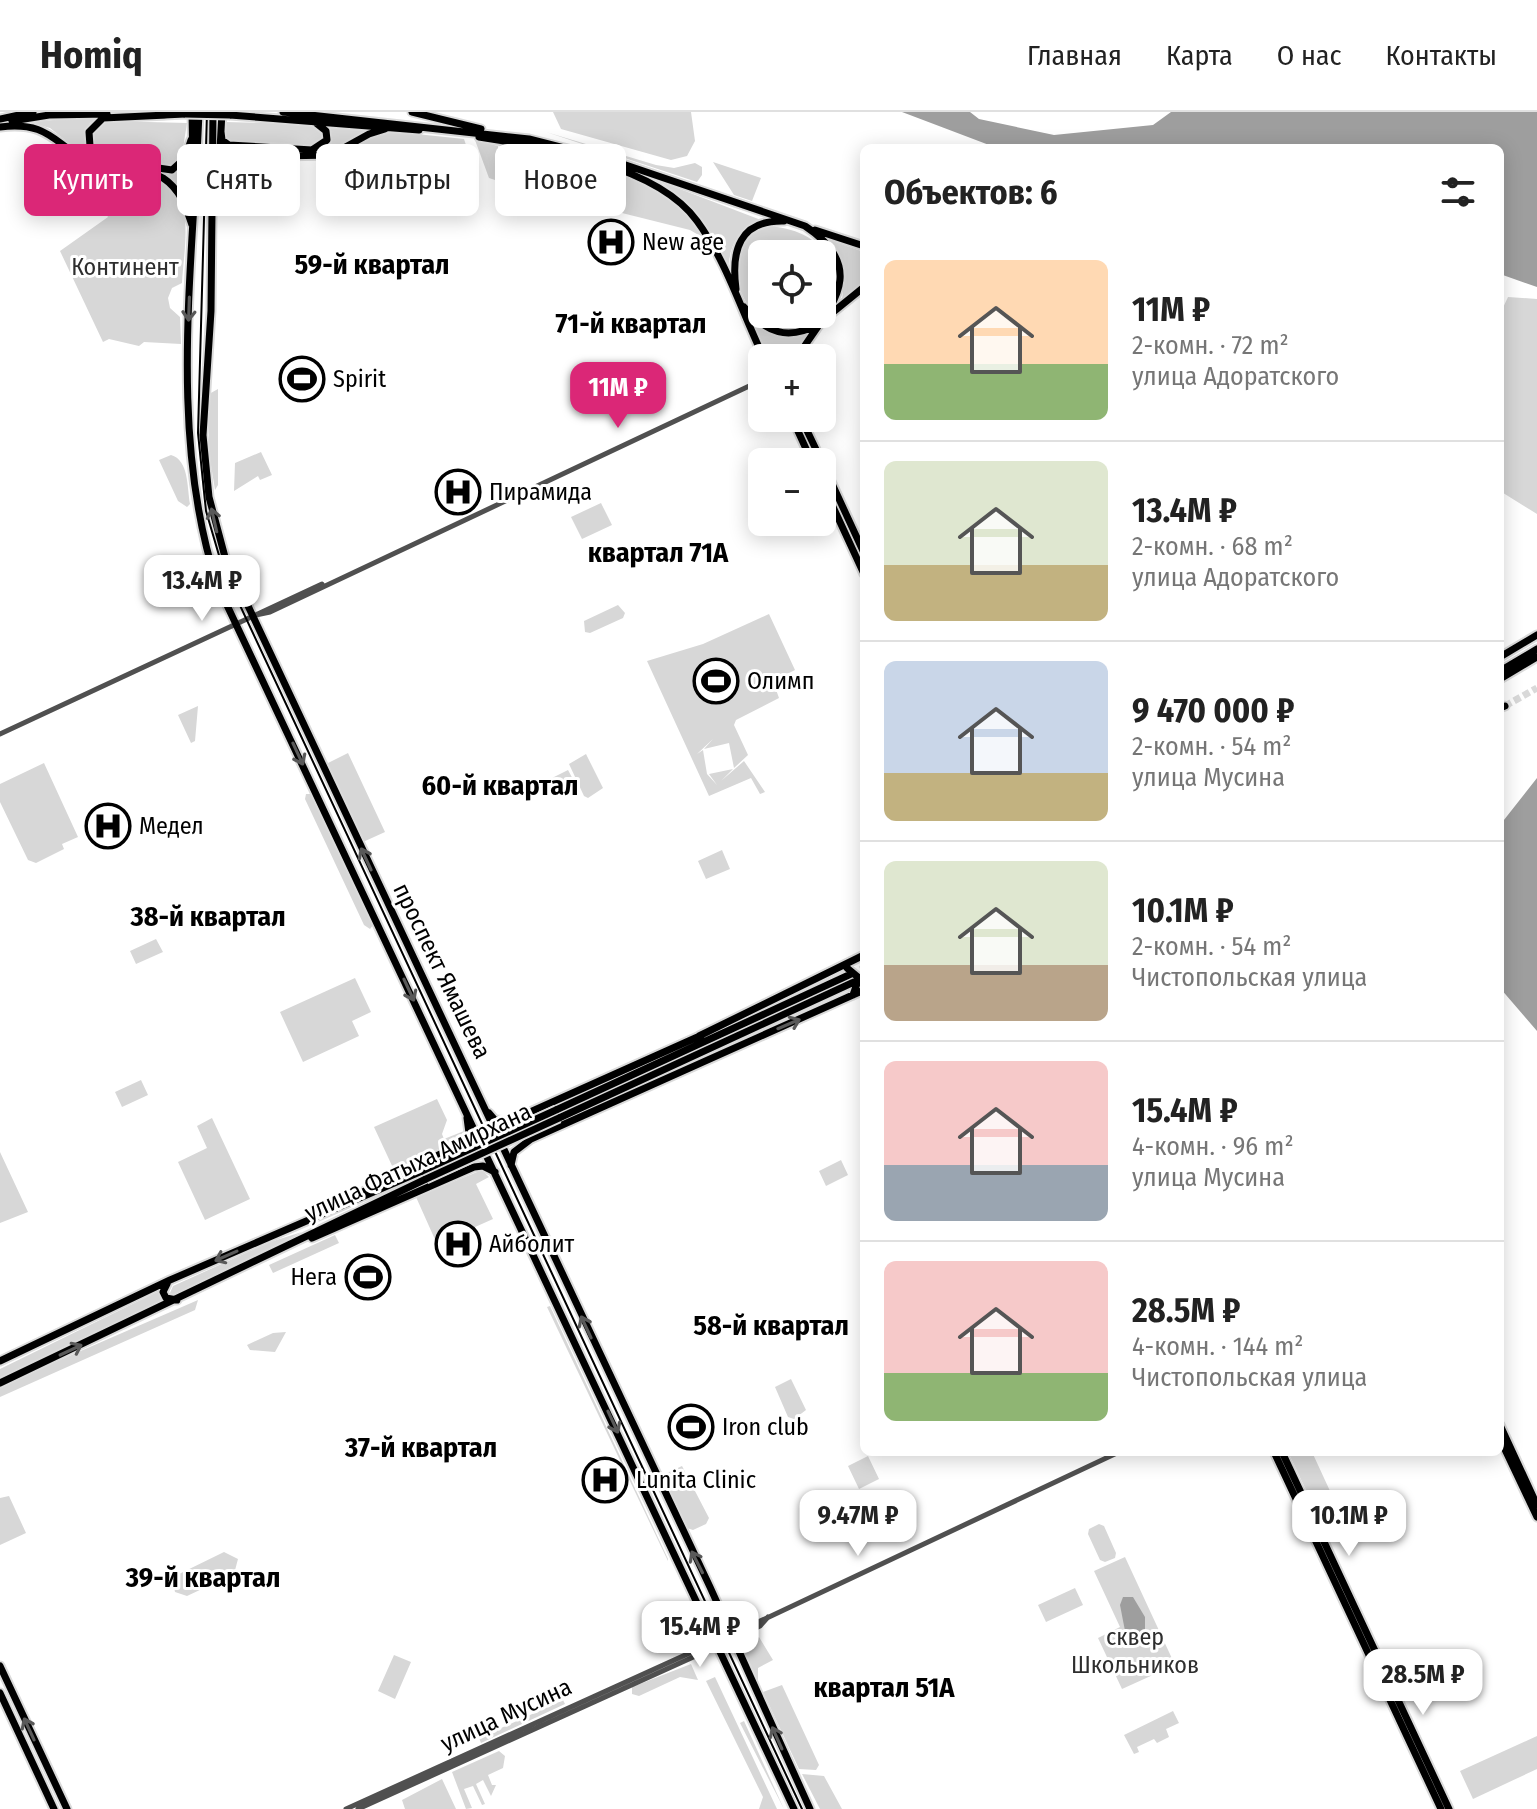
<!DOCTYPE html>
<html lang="ru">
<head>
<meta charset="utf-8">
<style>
	:root { --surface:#fff; --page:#f6f6f6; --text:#222; --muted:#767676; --line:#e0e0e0; --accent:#db2777 }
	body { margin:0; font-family:"Fira Sans Condensed",sans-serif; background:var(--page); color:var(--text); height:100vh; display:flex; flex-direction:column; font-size:30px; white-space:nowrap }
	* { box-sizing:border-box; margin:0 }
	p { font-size:26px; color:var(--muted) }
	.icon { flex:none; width:44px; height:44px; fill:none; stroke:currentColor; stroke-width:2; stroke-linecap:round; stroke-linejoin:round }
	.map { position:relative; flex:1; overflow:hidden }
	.drawer { position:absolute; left:860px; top:32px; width:644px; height:1312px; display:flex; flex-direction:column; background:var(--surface); border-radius:12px; box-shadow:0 4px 20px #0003 }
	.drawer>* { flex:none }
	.guide { position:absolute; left:24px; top:32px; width:716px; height:72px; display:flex; gap:16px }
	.fabs { position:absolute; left:748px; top:128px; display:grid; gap:16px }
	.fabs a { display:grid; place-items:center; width:88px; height:88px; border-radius:12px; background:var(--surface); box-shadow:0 4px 20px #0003; font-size:40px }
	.price { position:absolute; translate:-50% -68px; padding:0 18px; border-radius:16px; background:#fff; color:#222; font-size:26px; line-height:52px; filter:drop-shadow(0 2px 4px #0008) }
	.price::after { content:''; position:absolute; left:50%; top:48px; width:24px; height:18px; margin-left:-12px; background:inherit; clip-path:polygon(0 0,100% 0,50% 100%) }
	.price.current { background:var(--accent); color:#fff }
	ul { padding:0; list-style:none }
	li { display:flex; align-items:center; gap:24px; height:200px; padding:0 24px }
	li+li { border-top:2px solid var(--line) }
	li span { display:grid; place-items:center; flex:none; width:224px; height:160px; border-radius:12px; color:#555 }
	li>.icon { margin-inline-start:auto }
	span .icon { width:96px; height:96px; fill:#fffc; stroke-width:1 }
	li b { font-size:34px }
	h2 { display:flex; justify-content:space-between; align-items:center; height:96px; padding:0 24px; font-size:34px }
	.pill { padding:0 28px; border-radius:12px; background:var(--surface); box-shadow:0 4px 20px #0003; font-size:28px; line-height:72px }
	.pill.current { background:var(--accent); color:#fff }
	header { display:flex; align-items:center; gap:48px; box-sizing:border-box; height:112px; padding:0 40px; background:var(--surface); border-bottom:2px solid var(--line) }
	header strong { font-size:38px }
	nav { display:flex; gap:44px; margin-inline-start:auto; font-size:28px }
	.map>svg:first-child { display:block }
	.green { fill:#d7d7d7 }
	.water { fill:#9e9e9e }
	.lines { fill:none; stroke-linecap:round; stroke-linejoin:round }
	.major-tunnel { stroke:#d9d9d9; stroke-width:7; stroke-dasharray:7 3.5; stroke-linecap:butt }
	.major-casing { stroke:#dbdbdb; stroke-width:11 }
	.minor { stroke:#505050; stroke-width:5 }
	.major { stroke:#000; stroke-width:7 }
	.tram { stroke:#000; stroke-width:2 }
	.major-bridge-casing { stroke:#dbdbdb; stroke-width:11; stroke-linecap:butt }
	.major-bridge { stroke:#000; stroke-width:7 }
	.oneway { stroke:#595959 }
	.labels { text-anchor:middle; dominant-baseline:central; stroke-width:6; stroke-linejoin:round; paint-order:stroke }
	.poi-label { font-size:24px; fill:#000; stroke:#fff; text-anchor:start }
	.park-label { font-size:24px; fill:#2e2e2e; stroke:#fff }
	.street-label { font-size:24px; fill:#000; stroke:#fff }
	.quarter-label { font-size:28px; font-weight:bold; fill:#000; stroke:#fff }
</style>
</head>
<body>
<header>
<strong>Homiq</strong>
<nav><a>Главная</a><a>Карта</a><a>О нас</a><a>Контакты</a></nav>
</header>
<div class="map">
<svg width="1537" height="1697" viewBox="0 0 1537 1697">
	<rect width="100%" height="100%" fill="#fff"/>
	<path class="green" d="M553,0h138l4,29 -8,15 -16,4 -110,-31z
		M79,6h21l-10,5c-6,15 -5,27 9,37l74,12 10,-4 7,-10 -1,53 -5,-14 -13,-15 -86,-26 -35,-28 -22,-6z
		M109,9l78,2 -5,32 -11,12 -67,-9 -8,-5c-6,-18 -4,-24 13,-32z
		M225,10l81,2 15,4 4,10 -13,11 -81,-5 -6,-6z
		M325,12l46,4c-11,7 -24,20 -37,24 -36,11 -77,-9 -113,7l1,-14 19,6 75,2 9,-5 5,-8z
		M388,19l76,8 13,39 -121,-24v-8l14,-10z
		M546,20l110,33 18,3 21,-5 7,4v8l-5,7z
		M475,28l23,6v10l22,5 9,23 -7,5 -33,-11z
		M526,37l36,9 -31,25 -8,-21z
		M57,40l27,25 -8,-16c31,8 91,8 105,42 9,22 2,57 1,80l-10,5 -4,10 2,10 10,9 1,27 -37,-2 -5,4 -30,-7 -6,3 -43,-91 48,-34 -18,-32 -22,10 -19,-39z
		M713,50l48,16 -9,23 -18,-6z
		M574,54l7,5 -8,32 -20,-20z
		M586,59c9,3 13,-2 23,1 39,9 75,28 93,65l-12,-7 -112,-28z
		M659,69l102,39c-25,9 -32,28 -33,53 -18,-38 -34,-68 -69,-92z
		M767,114c49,2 84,37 55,84v-56h-60v60h56c-54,61 -124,-69 -51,-88z
		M830,128l34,12v33l-22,16 3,-30z
		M1508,185l29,2v215l-37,-23v-177z
		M751,209c18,15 35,22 58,13l-17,24h-24z
		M218,277v96l-3,5 -6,-37v-59z
		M261,340l11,23 -12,5 -2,-4 -24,15 1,-28z
		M171,343c18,5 16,32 19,49l-3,3 -9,-6 -19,-41z
		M601,391l11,22 -30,14 -11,-22z
		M618,493l7,8 -2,5 -33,15 -5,-1 -1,-11z
		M769,502l26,56 -18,9 -3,5 5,14 -43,22 -2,5 14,30 -14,13 -5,-25 -25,6 9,-10 -16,15 6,-4 4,24 10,11 -8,-11 24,-5 -12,12 23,-20 21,31 -5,2 -9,-16 -42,18 -62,-135 56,-17z
		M198,594l-3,35 -4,2 -13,-28z
		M348,641l37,79 -22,10 -37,-78z
		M586,642l17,34 -15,10 -4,-2 -15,-32z
		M44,651l34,74 -16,7 2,5 -28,14 -8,-3 -28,-58v-18z
		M568,658l7,13 -26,13 -7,-13z
		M306,682h5l62,131 -3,4 -6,-4 -59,-126z
		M722,738l8,19 -24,10 -8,-18z
		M156,827l7,13 -27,12 -6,-13z
		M355,866l16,34 -19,9 7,15 -56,26 -23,-50z
		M141,968l7,15 -26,12 -7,-15z
		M437,987l10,21 -5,14 2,5 20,-8 -2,7 -68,32 -20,-43z
		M212,1006l38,81 -45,21 -27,-58 29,-14 -10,-22z
		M0,1040l28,60 -28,11z
		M841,1048l7,15 -22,11 -7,-15z
		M482,1058l7,7 -13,7 17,35 -56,25 -21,-47z
		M302,1120l-124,65 -8,-4 3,-7 97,-44z
		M335,1123l4,8 -66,30 -4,-8z
		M161,1178l2,12 -163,76v-9z
		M198,1188l-3,10 -195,87v-11z
		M550,1194l118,253v2l-121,-254z
		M286,1220l-11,20 -25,-2 -3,-5 26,-12z
		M791,1267l15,31 -12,9 -6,-2 -13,-30z
		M1288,1340h24l24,52 -5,3 1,14 -10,3z
		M868,1344l11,23 -20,10 -11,-23z
		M682,1354l27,52 -3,6 -13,6 -6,-2 -24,-49 2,-5z
		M9,1384l17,37 -26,12v-47z
		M1099,1412l5,2 12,27 -1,5 -10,4 -5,-2 -12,-26 1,-5z
		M224,1440l14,7 -4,15 -47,22 -12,-4 -2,-10 4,-7z
		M1125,1445l50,108 -53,24 -24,-51 22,-11 -26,-56z
		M1075,1476l8,17 -37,17 -8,-17z
		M759,1525l14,23 -15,8v16l-17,-38z
		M394,1543l17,7 -16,37 -17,-8z
		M691,1552l7,16 -18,-3 -41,19 -7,-2v-7z
		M715,1565l62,132h-18l4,-12 -57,-116z
		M782,1573l37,80 -3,5 -17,-1 -36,-77z
		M563,1588l2,4 -84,39 -2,-5z
		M1173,1599l6,12 -13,6 3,8 -12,6 -3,-4 -17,8 2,5 -5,2 -10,-19z
		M744,1609l40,88 -44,-86z
		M1537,1624v33l-64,30 -13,-28z
		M499,1639l6,5 -2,12 -15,7 4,10h4l-5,11 -8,-16 -7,4 9,20 -3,1 -9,-19 -9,3 8,19 -6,1 -14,-37z
		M802,1662l22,2 18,33h-22z
		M442,1667l14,30h-51l-3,-9z"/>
	<path class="water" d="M902,0h68l9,7 75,16 99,-10 18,-13h366v175l-37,-13v-126h-342l-24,-4 -16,4h-121z
		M1537,666v253l-37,-43v-163z
		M1123,1485h10l12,20v20l-7,6 -12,-7 -6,-31z"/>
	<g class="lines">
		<path class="major-tunnel" d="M1505,594l32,-18
			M851,862l13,-6"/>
		<g class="major-casing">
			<path id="major" d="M192,0l1,61
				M199,0c-6,155 -31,323 18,472l577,1225
				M213,0l-2,199 -8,124 6,62 16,60 485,1030 100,222
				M283,0l246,27 82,21 194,66c69,46 20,85 -8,132
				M412,0l69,17
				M164,3l21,-1
				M167,3l-64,3 -14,14 1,14 13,14 69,10 13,-12 6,-18
				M230,3l189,15
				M0,7l33,-7
				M12,9l37,-6 58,-1
				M0,15c54,-7 55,23 96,36 21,7 48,4 67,15 17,11 23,29 29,47
				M221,20l1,8 7,5 83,5 15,-10 -1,-9 -10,-8
				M479,25c65,10 178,28 218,84 30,41 45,92 67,137
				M219,56l3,-56
				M213,73l9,-22 9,-6 100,-2 38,-21 16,-5
				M815,118l49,16
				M736,177c-5,-38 3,-69 48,-68
				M744,195c23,26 43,34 76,17
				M832,201l32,-26
				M792,306l20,44
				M801,306l21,44
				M822,350l42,91
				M822,371l42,91
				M1500,545l37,-22
				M1500,559l37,-22
				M1500,567l37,-22
				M1500,596l5,-2
				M847,856l12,10 -6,17
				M699,924l165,-81
				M556,998l295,-136
				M489,1001l6,7 15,1 192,-86
				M559,1006l295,-136
				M511,1053l3,-13 17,-13 333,-149
				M322,1100l139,-68 8,-11 -2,-15
				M312,1126l162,-71 9,-1 12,6
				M167,1172l-4,8 3,6 11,2
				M0,1249l170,-81 252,-109
				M0,1271l426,-204
				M1500,1313l37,80
				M1500,1327l37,78
				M1274,1340l167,357
				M1282,1340l167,357
				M0,1554l67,143
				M0,1581l54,116"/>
		</g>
		<path class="minor" d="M252,504l18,-4 492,-232
			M0,622l322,-150
			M346,1697l423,-192 350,-165
			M358,1697l364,-165 38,-18 8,-9"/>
		<use href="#major" class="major"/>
		<path class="tram" d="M207,0l-9,321 8,78 17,58 579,1240"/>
		<g class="major-bridge-casing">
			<path id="major-bridge" d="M185,2l45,1
				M422,1059l134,-61
				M426,1067l133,-61"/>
		</g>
		<use href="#major-bridge" class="major-bridge"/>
	</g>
	<defs><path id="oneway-shaft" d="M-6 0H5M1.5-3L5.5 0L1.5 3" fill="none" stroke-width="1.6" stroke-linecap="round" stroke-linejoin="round" transform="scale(2)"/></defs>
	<g class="oneway">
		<use href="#oneway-shaft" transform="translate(189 197) rotate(92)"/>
		<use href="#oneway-shaft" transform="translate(214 408) rotate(-103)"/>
		<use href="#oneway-shaft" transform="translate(298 642) rotate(65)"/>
		<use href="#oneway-shaft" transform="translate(366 747) rotate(-115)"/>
		<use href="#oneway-shaft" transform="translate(409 878) rotate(65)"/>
		<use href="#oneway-shaft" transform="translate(789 912) rotate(-23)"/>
		<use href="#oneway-shaft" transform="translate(226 1144) rotate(156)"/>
		<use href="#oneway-shaft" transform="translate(586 1215) rotate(-115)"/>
		<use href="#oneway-shaft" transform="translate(71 1238) rotate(-25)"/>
		<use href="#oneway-shaft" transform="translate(613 1310) rotate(65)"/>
		<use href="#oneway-shaft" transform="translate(697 1450) rotate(-117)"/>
		<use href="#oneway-shaft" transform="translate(29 1617) rotate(-115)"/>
		<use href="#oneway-shaft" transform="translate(777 1626) rotate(-114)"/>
	</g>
	<defs>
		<g id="hospital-ring" transform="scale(2.3)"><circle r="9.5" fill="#fff" stroke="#000" stroke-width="1.5"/><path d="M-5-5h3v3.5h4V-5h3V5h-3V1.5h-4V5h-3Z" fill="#000"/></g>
		<g id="stadium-ring" transform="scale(2.3)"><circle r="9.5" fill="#fff" stroke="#000" stroke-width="1.5"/><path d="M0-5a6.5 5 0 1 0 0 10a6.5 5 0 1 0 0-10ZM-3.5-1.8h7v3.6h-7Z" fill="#000"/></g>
	</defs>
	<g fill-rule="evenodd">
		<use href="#hospital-ring" x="611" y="130"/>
		<use href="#stadium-ring" x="302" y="267"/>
		<use href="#hospital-ring" x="458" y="380"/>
		<use href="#stadium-ring" x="716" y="569"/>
		<use href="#hospital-ring" x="108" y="714"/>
		<use href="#hospital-ring" x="458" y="1132"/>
		<use href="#stadium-ring" x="368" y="1165"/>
		<use href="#stadium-ring" x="691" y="1315"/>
		<use href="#hospital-ring" x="605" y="1368"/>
	</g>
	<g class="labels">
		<g class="poi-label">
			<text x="642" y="130">New age</text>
			<text x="333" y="267">Spirit</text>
			<text x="489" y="380">Пирамида</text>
			<text x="747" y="569">Олимп</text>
			<text x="139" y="714">Медел</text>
			<text x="489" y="1132">Айболит</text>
			<text x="337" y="1165" text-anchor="end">Нега</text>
			<text x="722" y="1315">Iron club</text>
			<text x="636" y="1368">Lunita Clinic</text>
		</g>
		<g class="park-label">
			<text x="125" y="155">Континент</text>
			<text x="1135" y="1525">сквер<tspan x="1135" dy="28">Школьников</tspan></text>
		</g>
		<g class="street-label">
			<text transform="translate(442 859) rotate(64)">проспект Ямашева</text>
			<text transform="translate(418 1050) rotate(-25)">улица Фатыха Амирхана</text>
			<text transform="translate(506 1603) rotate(-25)">улица Мусина</text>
		</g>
		<g class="quarter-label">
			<text x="372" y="152">59-й квартал</text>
			<text x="631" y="211">71-й квартал</text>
			<text x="658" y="440">квартал 71А</text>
			<text x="500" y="673">60-й квартал</text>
			<text x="208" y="804">38-й квартал</text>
			<text x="771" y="1213">58-й квартал</text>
			<text x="421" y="1335">37-й квартал</text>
			<text x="203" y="1465">39-й квартал</text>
			<text x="884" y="1575">квартал 51А</text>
		</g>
	</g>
</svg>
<div class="fabs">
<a><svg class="icon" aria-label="locate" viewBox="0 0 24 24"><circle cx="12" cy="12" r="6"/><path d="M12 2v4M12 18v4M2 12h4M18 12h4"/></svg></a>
<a>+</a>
<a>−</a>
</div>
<b class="price current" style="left:618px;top:318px">11M ₽</b>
<b class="price" style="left:202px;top:511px">13.4M ₽</b>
<b class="price" style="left:858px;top:1446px">9.47M ₽</b>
<b class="price" style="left:1349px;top:1446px">10.1M ₽</b>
<b class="price" style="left:700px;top:1557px">15.4M ₽</b>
<b class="price" style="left:1423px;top:1605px">28.5M ₽</b>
<div class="guide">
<a class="pill current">Купить</a>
<a class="pill">Снять</a>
<a class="pill">Фильтры</a>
<a class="pill">Новое</a>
</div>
<section class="drawer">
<h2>Объектов: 6<svg class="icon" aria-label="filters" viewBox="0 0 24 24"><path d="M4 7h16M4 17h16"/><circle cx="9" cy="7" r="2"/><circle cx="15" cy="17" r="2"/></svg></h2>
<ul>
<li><span style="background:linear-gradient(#ffd9b3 65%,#8fb573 0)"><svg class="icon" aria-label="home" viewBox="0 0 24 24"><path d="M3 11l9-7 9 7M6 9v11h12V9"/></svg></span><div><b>11M ₽</b><p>2-комн. · 72 m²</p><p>улица Адоратского</p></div></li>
<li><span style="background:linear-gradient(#dfe7d0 65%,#c2b280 0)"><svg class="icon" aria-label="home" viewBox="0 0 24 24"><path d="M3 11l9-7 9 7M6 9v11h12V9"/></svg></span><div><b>13.4M ₽</b><p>2-комн. · 68 m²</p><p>улица Адоратского</p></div></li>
<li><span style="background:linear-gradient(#c9d6e8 70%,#c2b280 0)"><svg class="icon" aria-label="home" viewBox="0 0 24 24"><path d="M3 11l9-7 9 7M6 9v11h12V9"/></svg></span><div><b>9 470 000 ₽</b><p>2-комн. · 54 m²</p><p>улица Мусина</p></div></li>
<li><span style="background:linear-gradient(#dfe7d0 65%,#b9a48a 0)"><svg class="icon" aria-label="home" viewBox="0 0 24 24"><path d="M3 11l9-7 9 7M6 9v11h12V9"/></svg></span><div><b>10.1M ₽</b><p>2-комн. · 54 m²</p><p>Чистопольская улица</p></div></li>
<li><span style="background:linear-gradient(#f6c9c9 65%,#9aa5b1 0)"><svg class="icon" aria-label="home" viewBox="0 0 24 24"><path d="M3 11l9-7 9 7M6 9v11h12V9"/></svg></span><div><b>15.4M ₽</b><p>4-комн. · 96 m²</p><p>улица Мусина</p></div></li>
<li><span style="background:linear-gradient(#f6c9c9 70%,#8fb573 0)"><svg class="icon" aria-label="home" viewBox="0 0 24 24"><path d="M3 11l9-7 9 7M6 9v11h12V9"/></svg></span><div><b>28.5M ₽</b><p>4-комн. · 144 m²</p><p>Чистопольская улица</p></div></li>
</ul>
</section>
</div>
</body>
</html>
